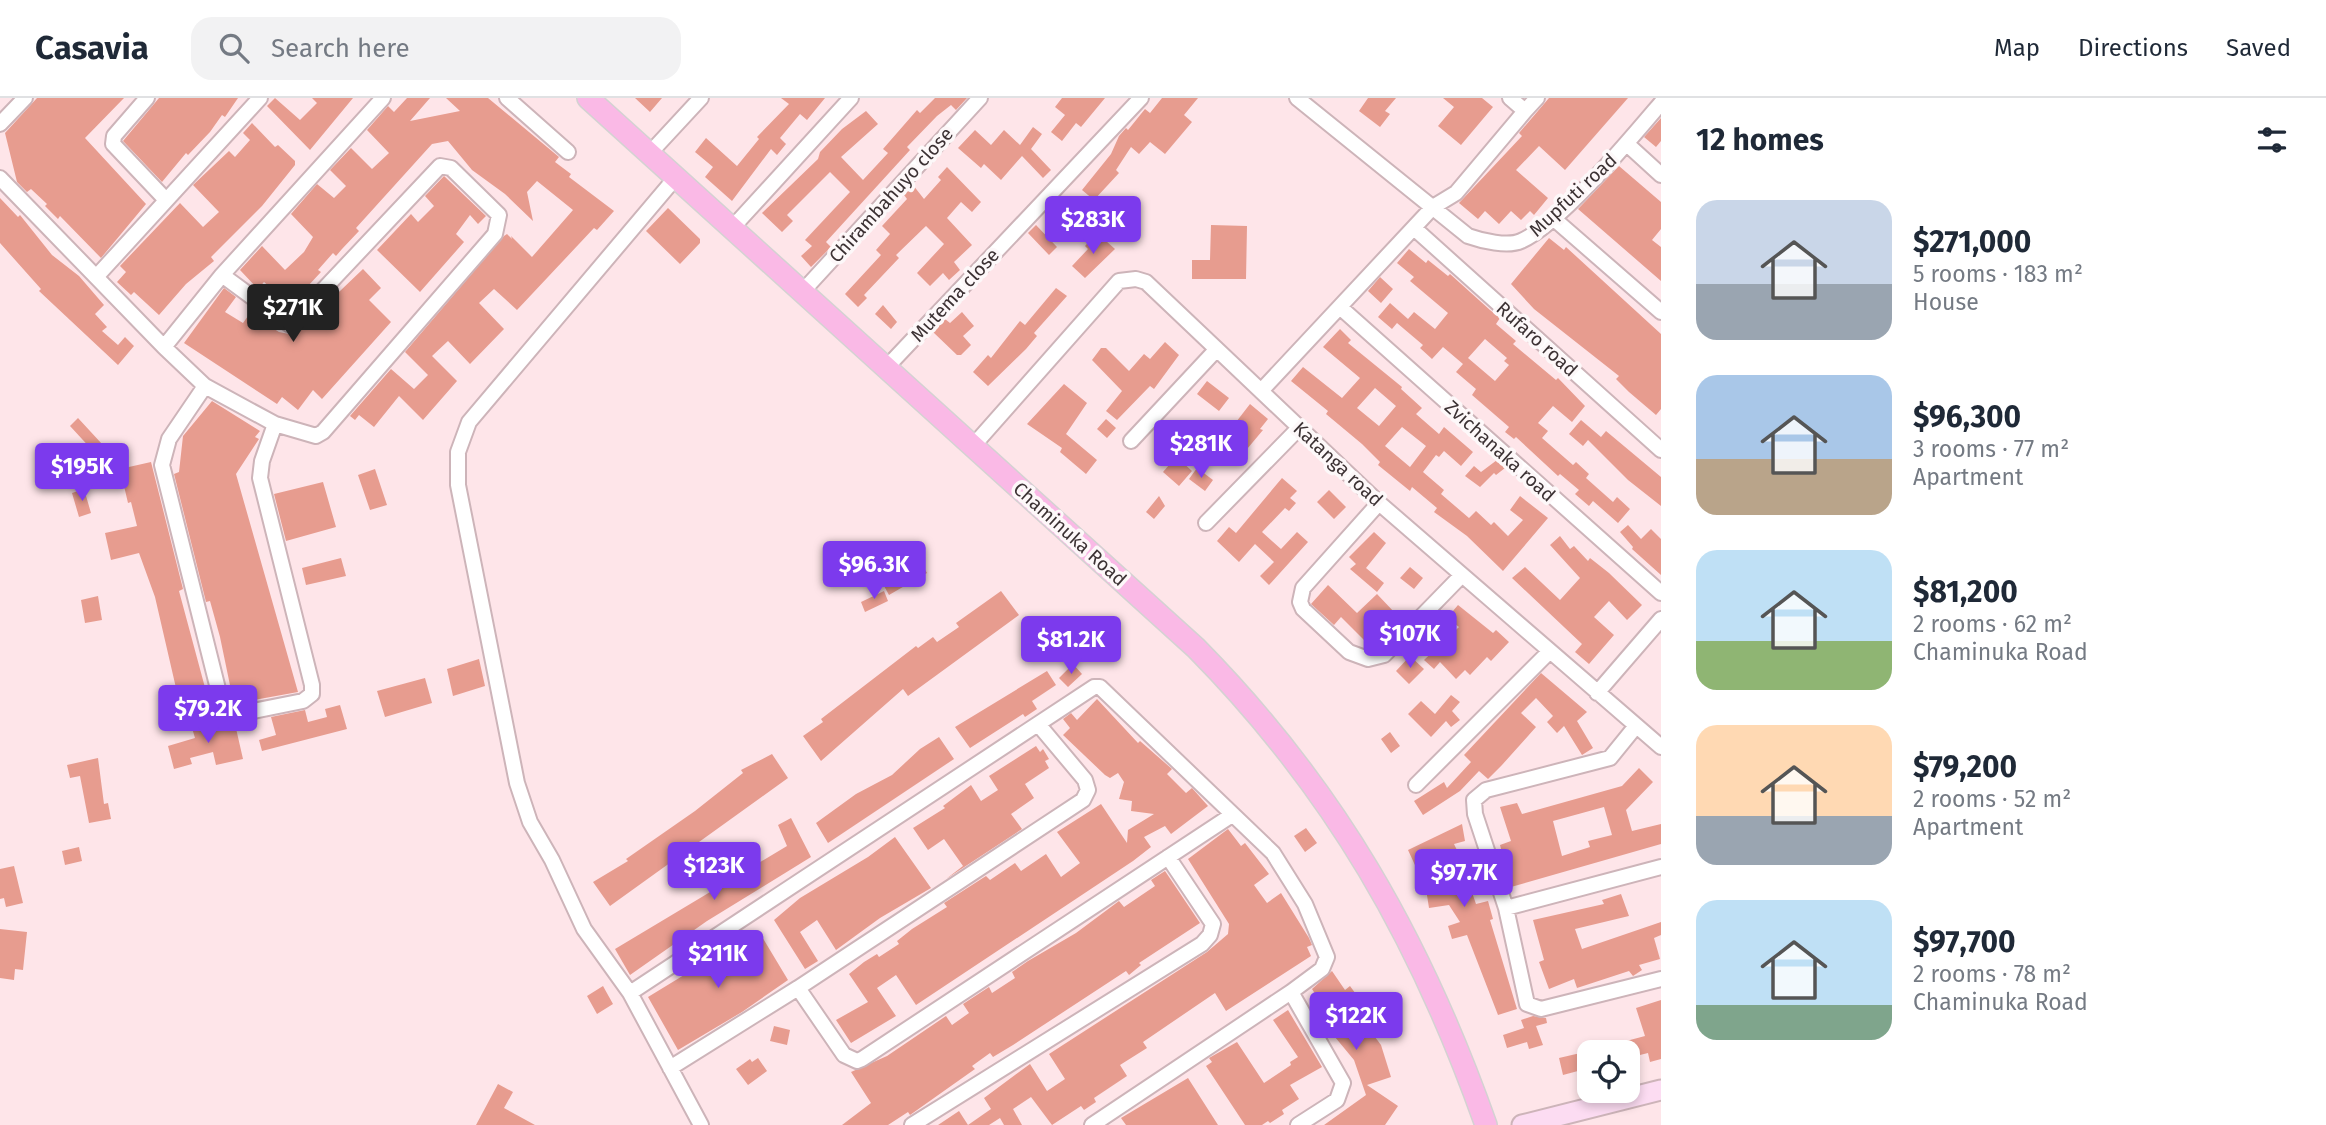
<!DOCTYPE html>
<html lang="en">
<head>
<meta charset="utf-8">
<style>
	:root { --surface:#fff; --page:#f2f2f3; --text:#1f2937; --muted:#747a83; --line:#e0e1e3; --accent:#7c3aed }
	body { margin:0; font-family:"Fira Sans",sans-serif; background:var(--page); color:var(--text); height:100vh; display:flex; flex-direction:column; font-size:26px; white-space:nowrap }
	* { box-sizing:border-box; margin:0 }
	p { font-size:23px; color:var(--muted) }
	.icon { flex:none; width:38px; height:38px; fill:none; stroke:currentColor; stroke-width:2; stroke-linecap:round; stroke-linejoin:round }
	.map { position:relative; flex:1; overflow:hidden }
	.side { display:flex; flex-direction:column; background:var(--surface); width:665px }
	.side>* { flex:none }
	.fabs { position:absolute; left:1577px; top:942px; display:grid; gap:14px }
	.fabs a { display:grid; place-items:center; width:63px; height:63px; border-radius:14px; background:var(--surface); box-shadow:0 4px 10px #0003; font-size:35px }
	.price { position:absolute; translate:-50% -60px; padding:0 16px; border-radius:7px; background:var(--accent); color:#fff; font-size:23px; line-height:46px; filter:drop-shadow(0 2px 4px #0008) }
	.price::after { content:''; position:absolute; left:50%; top:42px; width:21px; height:16px; margin-left:-10px; background:inherit; clip-path:polygon(0 0,100% 0,50% 100%) }
	.price.active { background:#222; color:#fff }
	ul { padding:0; list-style:none }
	li { display:flex; align-items:center; gap:21px; height:175px; padding:0 35px }
	li span { display:grid; place-items:center; flex:none; width:196px; height:140px; border-radius:21px; color:#555 }
	li>.icon { margin-inline-start:auto }
	span .icon { width:84px; height:84px; fill:#fffc; stroke-width:1 }
	li b { font-size:30px }
	h2 { display:flex; justify-content:space-between; align-items:center; height:84px; padding:0 35px; font-size:30px }
	header { display:flex; align-items:center; gap:42px; box-sizing:border-box; height:98px; padding:0 35px; background:var(--surface); border-bottom:2px solid var(--line) }
	header strong { font-size:33px }
	nav { display:flex; gap:38px; margin-inline-start:auto; font-size:24px }
	.search { width:490px; height:63px; background:var(--page); display:flex; align-items:center; gap:18px; box-sizing:border-box; padding:0 24px; border-radius:21px; color:var(--muted); font-size:26px }
	main { display:flex; flex:1; min-height:0 }
	.map>svg:first-child { display:block }
	.building { fill:#e79c8f; fill-rule:evenodd }
	.lines { fill:none; stroke-linecap:round; stroke-linejoin:round }
	.street-casing { stroke:#cdb4b9; stroke-width:18 }
	.secondary-casing { stroke:#cdb4b9; stroke-width:23 }
	.primary-casing { stroke:#d4d2d2; stroke-width:24 }
	.street { stroke:#fff; stroke-width:14 }
	.secondary { stroke:#fcdcf2; stroke-width:19 }
	.primary { stroke:#fab9e6; stroke-width:21 }
	.labels { text-anchor:middle; dominant-baseline:central; stroke-width:7; stroke-linejoin:round; paint-order:stroke }
	.street-label { font-size:19px; fill:#3c3234; stroke:#fdf8f9 }
</style>
</head>
<body>
<header>
<strong>Casavia</strong>
<div class="search"><svg class="icon" aria-label="search" viewBox="0 0 24 24"><circle cx="10" cy="10" r="6"/><path d="M15 15l6 6"/></svg>Search here</div>
<nav><a>Map</a><a>Directions</a><a>Saved</a></nav>
</header>
<main>
<div class="map">
<svg width="1661" height="1027" viewBox="0 0 1661 1027">
	<rect width="100%" height="100%" fill="#fee5e9"/>
	<path class="building" d="M37,0h87l-39,40 61,66 -45,54 -41,-42 -2,3 -13,-13 2,-2 -16,-15 -4,3 -10,-10 -12,-49z
		M159,0h79l-13,19 -3,-2 -12,17 -22,23 -2,-2 -24,29 -39,-41z
		M275,0l25,22 17,-17 -5,-5h41l-43,52 -43,-44z
		M407,0h23l-20,23 50,-10 -14,-13h42l71,59 -4,5 16,12 -2,3 45,34 -17,19 -3,-2 -77,82 -23,-21 -15,14 25,26 -34,35 -22,-23 -16,15 25,25 -34,39 -24,-24 -25,31 -15,-12 -4,5 -5,-4 41,-47 23,20 14,-14 -23,-23 99,-116 3,-2 5,5 -1,-3 21,21 41,-47 -36,-29 -10,11 6,29 -28,-27 -33,-24 -24,-29 -16,3 -76,84 3,3 -17,18 -6,7 -3,-3 -15,17 3,2 -28,30 -4,-2 -2,2 -23,-20 -6,7 -18,-19 22,-24 23,24 19,-18 9,-15 -22,-23 26,-30 17,14 12,-12 -16,-16 21,-22 21,21 17,-16 -22,-23 21,-24 6,6z
		M635,0h27l-12,14z
		M781,0h44l-18,22 -7,-6 -20,24 6,6 -9,11 -6,-6 -39,52 -27,-24 8,-10 -18,-15 11,-14 31,28 22,-27 -2,-2 32,-33z
		M935,0h32l-11,12 -5,-5 -14,11 -30,31 3,3 -84,92 5,5 -20,20 -10,-11 11,-10 -7,-6 45,-48 -20,-20 -43,43 6,6 -11,11 -20,-19 56,-54 2,-7 22,-23 24,-18 12,13 -37,33 22,23 25,-27 -5,-4 34,-39 3,3z
		M1062,0h43l-24,29 -5,-4 -14,18 -11,-9 14,-17 -10,-8z
		M1162,0h36l-14,17 8,7 -27,32 -15,-12 -11,12 -8,-7 -15,23 3,3 -25,27 -12,-10 29,-36 8,-18 7,-8 2,2 17,-21 5,4z
		M1368,0h28l-11,13 5,3 -10,13 -21,-16z
		M1443,0h39l11,9 -32,38 -23,-19 16,-19z
		M1549,0h79l-63,72 -26,-24 -23,24 32,28 -14,17 -4,-4 -9,9 -10,-9 -12,13 -14,-13 -7,8 -19,-16 63,-67 -3,-3z
		M1661,20v23l-5,6 -12,-10z
		M252,25l23,24 3,-2 17,16v4l-33,41 -51,51 3,4 -28,23 -27,31 -25,-23 -3,3 -14,-13 9,-10 -6,-6 60,-63 23,24 16,-15 -26,-27 36,-34 6,6 15,-17 -7,-7z
		M1033,29l9,7 -11,15 20,21 -8,8 -21,-22 -21,24 -17,-16 -3,4 -23,-20 17,-18 16,15 13,-15 16,15z
		M1619,68l42,36v27l-9,11 9,7v34l-83,-72z
		M947,69l34,35 -9,10 -11,-10 -14,16 25,27 -18,17 6,8 -11,10 -6,-7 -13,13 -13,-13 27,-29 -18,-18 -30,29 3,3 -35,37 3,3 -9,9 -13,-13 36,-39 -5,-5 14,-16 -8,-8 25,-27 -3,-4 9,-10 11,14 17,-19 -3,-3z
		M444,78l42,40 -8,8 -8,-9 -14,19 8,8 -44,50 -43,-42 34,-36 7,8 16,-16 -9,-10z
		M0,100l18,19 2,-2 32,40 27,21 25,29 -9,9 12,13 -5,4 16,14 7,-8 9,9 -16,19 -79,-74 2,-2 -41,-46z
		M668,110l32,31v4l-20,21 -34,-33z
		M1036,127l21,22 -8,8 -21,-22z
		M1211,127l36,1 -1,53h-54v-19h18z
		M1097,135l18,16 -30,29 -13,-12 16,-17 -3,-3z
		M1549,140l15,12 2,-3 95,87v75l-5,6 -27,-23 -13,-13 3,-3 -85,-67 -23,-25z
		M1409,151l17,14 2,-3 20,16 2,-2 40,36 10,8 -4,6 20,17 -3,3 43,36 2,-2 27,28 -13,16 -19,-16 -15,17 10,8 -6,7 31,27 3,-3 13,12 -3,4 27,24 4,-5 13,12 -12,14 -25,-22 -4,5 -14,-12 4,-4 -19,-16 -2,2 -42,-39 -2,2 -9,-7 4,-5 -37,-32 4,-6 -20,-17 7,-8 -20,-17 -11,12 -12,-11 3,-3 -26,-22 -5,6 -14,-12 12,-14 18,16 6,-7 21,17 13,-16 -38,-32 4,-4 -17,-14zM1485,241l22,19 -3,3 5,4 -14,16 -27,-23z
		M363,171l18,19 -12,12 22,22 -69,77 -9,-9 -15,20 -16,-13 -5,7 -93,-61 40,-55 12,9 -11,15 18,11 5,-7h5l26,16 15,3z
		M1380,179l13,12 -12,14 -13,-12z
		M1056,190l11,8 -33,37 3,3 -11,13 -38,37 -15,-14 15,-17 3,3 29,-37 5,4z
		M883,207l14,17 -6,7 -16,-15z
		M962,214l12,14 -11,10 8,9 -10,10h-4l-24,-23 12,-13 5,4z
		M1340,231l11,11 -3,3 54,44 -1,2 21,19 -6,6 23,20 5,-7 29,25 -12,14 -17,-15 -5,6 -3,-2 -13,17 21,18 -3,4 28,24 7,-7 15,14 3,-3 14,14 15,-16 -13,-10 10,-14 28,22 -45,53 -36,-35 -33,-24 3,-4 -25,-21 -2,4 -32,-26 2,-3 -18,-18 -36,-30 2,-3 -37,-30 12,-14 39,31 18,-20 -37,-31zM1375,290l21,18 -17,20 -22,-18zM1402,329l24,19 -16,21 -25,-21z
		M1165,244l14,13 -25,34 -4,-3 -33,34 -11,-9 16,-20 -30,-31 9,-12h5l23,23 15,-17 6,5z
		M1207,283l22,17 -10,13 -22,-17z
		M1064,286l23,19 -21,31 31,26 -11,14 -26,-22 2,-4 -35,-24z
		M212,303l48,30 -5,6 4,2 -23,35 62,218 -50,9 -4,-15 -13,4 -11,-53 -10,-36 -4,1 -32,-128 5,-2 4,-36z
		M1250,306l18,15 -8,10 3,1 -26,31 -13,-12 16,-18 -7,-5z
		M78,320l24,26 -8,8 -24,-26z
		M1106,321l10,9 -9,10 -10,-9z
		M1581,322l20,17 5,-6 55,46v29l-33,-26 -40,-40 -5,6 -14,-12z
		M1166,349l26,24 -13,15 -16,-14 6,-7 -11,-7z
		M1497,362l8,8 -9,7 -2,-2 -14,14 -15,-11 9,-10 7,6z
		M151,364l32,127 -4,2 28,104 -28,6 -24,-104 -16,-44 -28,7 -6,-27 32,-7 -6,-24 -3,1 -8,-34z
		M1197,370l16,12 -8,11 -16,-12z
		M375,371l12,36 -17,5 -12,-35z
		M1282,380l15,13 -7,7 6,5 -7,8 -4,-3 -23,24 19,17 16,-17 11,10 -39,43 -9,-9 14,-14 -19,-18 -16,18 -22,-21 12,-14 7,6z
		M323,384l13,45 -50,14 -12,-47z
		M84,391l7,24 -12,4 -7,-24z
		M1329,392l17,17 -12,12 -17,-17z
		M1159,398l6,10 -11,13 -8,-7z
		M1628,427l13,14 10,-10 10,10v36l-29,-26 1,-2 -13,-15z
		M1374,434l12,11 -20,25 18,15 -7,9 -27,-23 6,-5 -7,-7z
		M1560,438l10,13 4,-3 14,15 2,-3 19,15 33,32 -15,15 -18,-19 -15,16 20,18 -25,29 -14,-12 7,-8 -70,-66 13,-11 35,33 20,-22 -30,-33z
		M909,444l18,31 -38,22 -17,-31z
		M341,460l5,18 -40,9 -4,-17z
		M1410,469l13,11 -9,11 -14,-11z
		M1328,487l29,28 20,-19 18,19 -29,29 -25,-25 -7,8 -23,-21z
		M884,493l4,10 -23,11 -4,-10z
		M1001,493l18,24 -111,81 -5,-7 -82,72 -18,-25 20,-14 -2,-3 95,-73 2,2 15,-11 4,5 22,-15 -3,-4z
		M98,498l4,24 -17,3 -4,-23z
		M1458,507l35,28 3,-3 13,12 -18,19 -4,-4 -17,18 -5,-5 -9,9 -16,-17 -6,7 -10,-9 35,-33 -12,-9z
		M1410,558l14,13 -15,15 -13,-13z
		M479,561l6,27 -32,10 -6,-27z
		M1073,566l9,10 -14,13 -9,-9z
		M1047,573l9,14 -24,16 5,8 -12,8 -2,-3 -53,34 -15,-21z
		M1541,575l46,39 -10,9 16,27 -11,7 -18,-29 -7,7 -10,-11 6,-6 -17,-18 -15,15 15,14 -34,38 -14,14 -9,-8 -19,20 -37,24 -9,-14 30,-19 3,6 24,-26 -7,-7z
		M425,580l7,25 -47,14 -8,-26z
		M1451,597l9,7 -8,9 8,9 -9,7 -5,-6 -15,16 -23,-23 13,-13 14,13z
		M1097,601l41,44 2,-2 32,28 -5,5 19,19 6,-5 16,18 -37,28 -6,-8 -21,11 7,10 -18,14 -217,144 -20,-30 -19,13 19,28 -45,27 -15,-23 32,-18 -19,-28 15,-12 13,-8 2,3 20,-13 -2,-3 15,-12 35,-22 -3,-4 42,-27 4,4 25,-17 6,8 25,-17 15,23 19,-14 -23,-31 44,-28 26,39 1,-13 26,-16 -23,-3 1,-10 -13,-2 5,-17 -6,-9 -8,5 -5,-3 -42,-40 7,-7 -7,-9 8,-6 6,7z
		M340,607l7,24 -85,22 -3,-11 17,-5 -5,-18 34,-7 3,12 19,-5 -2,-8z
		M216,623l2,7 17,-4 8,35 -27,6 -3,-13 -23,6 2,6 -18,5 -6,-23 27,-8 -3,-10z
		M1390,634l10,14 -9,7 -10,-14z
		M939,639l15,22 -126,84 -12,-20 40,-29 36,-19 28,-26z
		M1036,648l4,6 3,-3 6,10 -4,2 4,7 -24,16 9,14 -23,16 11,15 -76,50 17,-13 -19,-27 -16,11 -15,-22 32,-20 -2,-2 28,-21 10,16 17,-11 -9,-14z
		M772,656l16,24 -178,128 -17,-24 35,-21 -2,-2 69,-48 48,-38 -2,-3z
		M98,660l6,46 4,-1 3,16 -22,4 -9,-47 -10,2 -3,-13z
		M1639,670l14,14 -27,28 6,21 29,-7v20l-150,43 -11,-42 11,-4 -11,-34 17,-4 5,11 100,-28zM1604,709l8,28 -24,6 2,6 -28,9 -9,-35z
		M791,720l20,39 -104,64 -77,54 -15,-26 172,-103 -9,-21z
		M1462,726l3,17 -11,3 16,33 -3,1 9,26 12,-3 5,18 -3,1 27,89 -19,6 -31,-80 -15,4 -4,-13 12,-4 -11,-17 -20,3 -3,-19 -18,-39z
		M1306,730l11,15 -12,9 -11,-16z
		M1228,731l13,17 4,-3 24,31 -15,11 13,18 14,-10 28,45 3,7 -5,2 4,9 -85,55 -11,-18 -72,49 4,6 -27,17 7,11 -33,22 2,4 -12,8 -3,-4 -29,19 -21,-28 -18,12 9,16h-18l-4,-7 -11,7h-51l21,-14 9,14 23,-16 -7,-11 46,-34 17,27 18,-12 -16,-25 158,-102 21,-18 1,-10 -41,-65z
		M895,739l36,51 -51,30 -44,32 -19,-30 -17,12 18,29 -13,8 -31,-49 26,-22 68,-41z
		M79,749l3,14 -17,4 -3,-14z
		M14,768l9,37 -17,4 -2,-9 -4,1v-30z
		M1165,773l35,52 -61,40 2,2 -12,10 -3,-4 -113,74 -20,12 -3,-4 -18,13 3,3 -65,46 -2,-3 -20,13h-46l29,-22 -20,-31 36,-16 59,-40 6,9 17,-12 -6,-9 26,-17 3,6 23,-15 -3,-6 16,-11 48,-28 43,-32 5,6 31,-21 -4,-6z
		M1621,796l8,22 -54,13 7,20 79,-27v13l-7,3 6,21 -21,6 3,5 -9,6 -4,-5 -52,17 -3,-9 -25,10 -10,-27 5,-2 -11,-40 71,-16 -2,-4z
		M0,831l27,3 -4,38 -8,-1 -1,11 -14,-2z
		M758,832l30,50 -46,32 -64,38 -30,-53z
		M1332,873l13,19 5,-4 11,15 -4,3 13,18 -4,3 15,20 10,32 -24,8 31,21 -13,19h-61l42,-30 -12,-35 -24,-29 3,-2 -15,-20 5,-3 -11,-17z
		M603,888l10,18 -16,10 -10,-18z
		M1661,902v59l-11,3 -2,-9 -20,5v-6h-28v-4l45,-12 -9,-28z
		M1288,912l34,57 -32,18 9,14 -17,11 2,4 -14,9 -2,-2 -6,4h-17l-39,-59 6,-4 -3,-4 28,-16 27,41 27,-18 -1,-3 8,-5 -25,-37z
		M1533,918l13,2 1,5 -11,3 7,19 -14,4 -2,-7 -20,6 -4,-13 21,-7 -3,-8z
		M774,928l16,4 -3,15 -17,-4z
		M1589,953v17l-26,7 -4,-17z
		M758,960l9,13 -19,14 -12,-16 14,-10 2,3z
		M1188,980l30,47h-92l-5,-7z
		M498,986l15,8 -9,16 31,17h-59z"/>
	<g class="lines">
		<g class="street-casing">
			<path id="street" d="M147,0l-33,38 -1,8 53,56
				M507,0l61,54
				M1297,0l171,138c14,5 40,11 53,5 39,-17 111,-104 140,-138
				M1510,0l15,13 12,-13
				M0,26l25,-26
				M1627,46l34,31
				M650,55l51,-55
				M677,78l-208,246 -11,30v33l59,298 13,39 22,38 32,69 46,64 71,132
				M0,80l164,169 58,-72 161,-177
				M1553,120l108,94
				M733,129l118,-129
				M1414,130l247,222
				M97,178l163,-178
				M803,193l177,-193
				M1341,210l320,285
				M164,249l41,39 70,38 41,12 7,-4 172,-198 4,-19 -48,-47 -11,-2 -150,159 -68,-50
				M885,271l256,-271
				M205,288l-36,53 -7,26 57,228 6,13 13,8 65,-13 9,-7v-9l-52,-207 2,-17 13,-37
				M1261,293l172,-184 23,-14 69,-82
				M1131,343l85,-91
				M973,348l146,-165 17,-2 10,3 233,221 282,244
				M1379,405l-76,85 -3,14 3,7 46,43 19,7 16,-4 78,-80
				M1206,425l93,-95
				M1597,595l64,-74
				M1636,628l-26,32 -124,32 -12,10 1,14 31,94 21,96 14,5 120,-30
				M1416,687l134,-134
				M1506,810l155,-41
				M798,890l46,67 13,6 5,-2 370,-244
				M1291,894l52,91 -6,17 -39,25
				M630,895l464,-306h6l173,166 32,51 22,53 -5,12 -31,23 -199,133
				M670,970l128,-80 285,-188 5,-10 -3,-10 -47,-56
				M912,1027l290,-181 8,-9 3,-11 -45,-67"/>
		</g>
		<g class="secondary-casing">
			<path id="secondary" d="M1522,1027l139,-35"/>
		</g>
		<g class="primary-casing">
			<path id="primary" d="M588,0l608,550c139,141 224,291 290,477"/>
		</g>
		<use href="#street" class="street"/>
		<use href="#secondary" class="secondary"/>
		<use href="#primary" class="primary"/>
	</g>
	<g class="labels">
		<g class="street-label">
			<text transform="translate(891 97) rotate(-48)">Chirambahuyo close</text>
			<text transform="translate(1573 97) rotate(-43)">Mupfuti road</text>
			<text transform="translate(955 197) rotate(-47)">Mutema close</text>
			<text transform="translate(1537 241) rotate(42)">Rufaro road</text>
			<text transform="translate(1500 353) rotate(42)">Zvichanaka road</text>
			<text transform="translate(1338 366) rotate(43)">Katanga road</text>
			<text transform="translate(1070 436) rotate(42)">Chaminuka Road</text>
		</g>
	</g>
</svg>
<div class="fabs">
<a><svg class="icon" aria-label="locate" viewBox="0 0 24 24"><circle cx="12" cy="12" r="6"/><path d="M12 2v4M12 18v4M2 12h4M18 12h4"/></svg></a>
</div>
<b class="price" style="left:1093px;top:158px">$283K</b>
<b class="price active" style="left:293px;top:246px">$271K</b>
<b class="price" style="left:1201px;top:382px">$281K</b>
<b class="price" style="left:82px;top:405px">$195K</b>
<b class="price" style="left:874px;top:503px">$96.3K</b>
<b class="price" style="left:1410px;top:572px">$107K</b>
<b class="price" style="left:1071px;top:578px">$81.2K</b>
<b class="price" style="left:208px;top:647px">$79.2K</b>
<b class="price" style="left:714px;top:804px">$123K</b>
<b class="price" style="left:1464px;top:811px">$97.7K</b>
<b class="price" style="left:718px;top:892px">$211K</b>
<b class="price" style="left:1356px;top:954px">$122K</b>
</div>
<section class="side">
<h2>12 homes<svg class="icon" aria-label="filters" viewBox="0 0 24 24"><path d="M4 7h16M4 17h16"/><circle cx="9" cy="7" r="2"/><circle cx="15" cy="17" r="2"/></svg></h2>
<ul>
<li><span style="background:linear-gradient(#c9d6e8 60%,#9aa5b1 0)"><svg class="icon" aria-label="home" viewBox="0 0 24 24"><path d="M3 11l9-7 9 7M6 9v11h12V9"/></svg></span><div><b>$271,000</b><p>5 rooms · 183 m²</p><p>House</p></div></li>
<li><span style="background:linear-gradient(#a9c7e8 60%,#b9a48a 0)"><svg class="icon" aria-label="home" viewBox="0 0 24 24"><path d="M3 11l9-7 9 7M6 9v11h12V9"/></svg></span><div><b>$96,300</b><p>3 rooms · 77 m²</p><p>Apartment</p></div></li>
<li><span style="background:linear-gradient(#bfe0f5 65%,#8fb573 0)"><svg class="icon" aria-label="home" viewBox="0 0 24 24"><path d="M3 11l9-7 9 7M6 9v11h12V9"/></svg></span><div><b>$81,200</b><p>2 rooms · 62 m²</p><p>Chaminuka Road</p></div></li>
<li><span style="background:linear-gradient(#ffd9b3 65%,#9aa5b1 0)"><svg class="icon" aria-label="home" viewBox="0 0 24 24"><path d="M3 11l9-7 9 7M6 9v11h12V9"/></svg></span><div><b>$79,200</b><p>2 rooms · 52 m²</p><p>Apartment</p></div></li>
<li><span style="background:linear-gradient(#bfe0f5 75%,#7fa58c 0)"><svg class="icon" aria-label="home" viewBox="0 0 24 24"><path d="M3 11l9-7 9 7M6 9v11h12V9"/></svg></span><div><b>$97,700</b><p>2 rooms · 78 m²</p><p>Chaminuka Road</p></div></li>
</ul>
</section>
</main>
</body>
</html>
